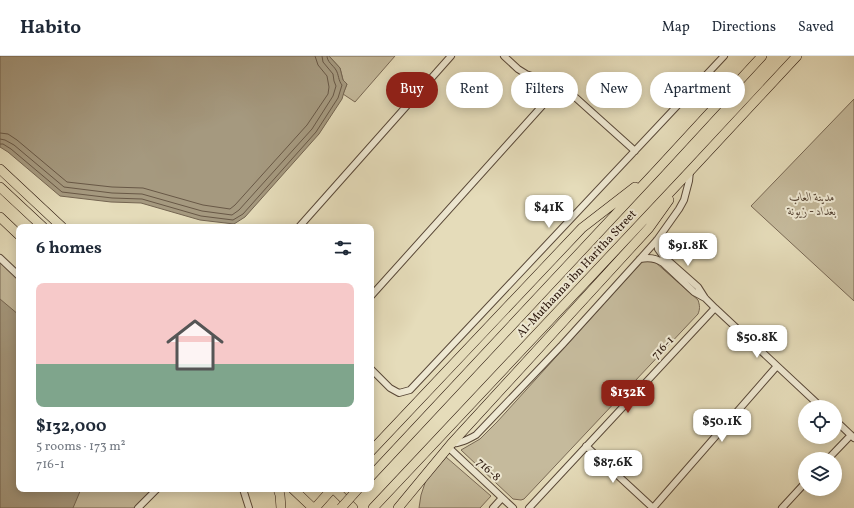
<!DOCTYPE html>
<html lang="en">
<head>
<meta charset="utf-8">
<style>
	:root { --surface:#fff; --page:#f6f6f7; --text:#1f2937; --muted:#747a83; --line:#e0e1e3; --accent:#8f2418 }
	body { margin:0; font-family:Vollkorn,Amiri,serif; background:var(--page); color:var(--text); height:100vh; display:flex; flex-direction:column; font-size:15px; white-space:nowrap }
	* { box-sizing:border-box; margin:0 }
	p { font-size:13px; color:var(--muted) }
	.icon { flex:none; width:22px; height:22px; fill:none; stroke:currentColor; stroke-width:2; stroke-linecap:round; stroke-linejoin:round }
	.map { position:relative; flex:1; overflow:hidden }
	.side { position:absolute; left:16px; top:168px; width:358px; height:268px; display:flex; flex-direction:column; background:var(--surface); border-radius:8px; box-shadow:0 2px 10px #0003 }
	.side>* { flex:none }
	.banner { position:absolute; left:386px; top:16px; width:380px; height:36px; display:flex; gap:8px }
	.tools { position:absolute; left:798px; top:344px; display:grid; gap:8px }
	.tools a { display:grid; place-items:center; width:44px; height:44px; border-radius:50%; background:var(--surface); box-shadow:0 2px 10px #0003; font-size:20px }
	.price { position:absolute; translate:-50% -34px; padding:0 9px; border-radius:8px; background:#fff; color:#222; font-size:13px; line-height:26px; filter:drop-shadow(0 1px 2px #0008) }
	.price::after { content:''; position:absolute; left:50%; top:24px; width:12px; height:9px; margin-left:-6px; background:inherit; clip-path:polygon(0 0,100% 0,50% 100%) }
	.price.active { background:var(--accent); color:#fff }
	ul { padding:0; list-style:none }
	li { display:grid; align-content:center; gap:8px; height:212px; padding:0 20px }
	li span { display:grid; place-items:center; height:124px; border-radius:8px; color:#555 }
	li>.icon { margin-inline-start:auto }
	span .icon { width:72px; height:72px; fill:#fffc; stroke-width:1 }
	li b { font-size:17px }
	h2 { display:flex; justify-content:space-between; align-items:center; height:48px; padding:0 20px; font-size:17px }
	.pill { padding:0 14px; border-radius:18px; background:var(--surface); box-shadow:0 2px 10px #0003; font-size:14px; line-height:36px }
	.pill.active { background:var(--accent); color:#fff }
	header { display:flex; align-items:center; gap:24px; box-sizing:border-box; height:56px; padding:0 20px; background:var(--surface); border-bottom:1px solid var(--line) }
	header strong { font-size:19px }
	nav { display:flex; gap:22px; margin-inline-start:auto; font-size:14px }
	.map>svg:first-child { display:block }
	.green { fill:#c5ba9c; stroke:#786854 }
	.water { fill:#a5997f; stroke:#746551 }
	.lines { fill:none; stroke-linecap:round; stroke-linejoin:round }
	.shore { stroke:#685846; stroke-width:1 }
	.minor-casing { stroke:#594838; stroke-width:8 }
	.primary-casing { stroke:#2a160c; stroke-width:10 }
	.minor { stroke:#eee8d2; stroke-width:6 }
	.primary { stroke:#e5dcba; stroke-width:9 }
	.primary-bridge-casing { stroke:#2a160c; stroke-width:10; stroke-linecap:butt }
	.primary-bridge { stroke:#e5dcba; stroke-width:9 }
	.labels { text-anchor:middle; dominant-baseline:central; stroke-width:4; stroke-linejoin:round; paint-order:stroke }
	.park-label { font-size:12px; font-style:italic; fill:#584737; stroke:#eee8d2 }
	.street-label { font-size:12px; fill:#2a160c; stroke:#eee8d2 }
</style>
</head>
<body>
<header>
<strong>Habito</strong>
<nav><a>Map</a><a>Directions</a><a>Saved</a></nav>
</header>
<div class="map">
<svg width="854" height="452" viewBox="0 0 854 452">
	<rect width="100%" height="100%" fill="#e5dcba"/>
	<filter id="stains"><feTurbulence type="fractalNoise" baseFrequency=".005" numOctaves="4"/><feColorMatrix values="0 0 0 0 .2 0 0 0 0 .09 0 0 0 0 .02 0 0 0 .5 -.17"/></filter>
	<radialGradient id="worn" r=".72"><stop offset=".6" stop-color="#630" stop-opacity="0"/><stop offset="1" stop-color="#630" stop-opacity=".3"/></radialGradient>
	<path class="green" d="M329,0h66l-40,46 -12,-8 4,-10 -4,-4 -3,-12z
		M854,43v202l-103,-95z
		M0,201l19,19v213h139l-18,19h-140z
		M645,205l10,1 43,38c2,6 2,9 0,14l-174,185 -3,1 -8,-1 -52,-49 19,-11 17,-17 145,-160z
		M446,401l45,39 -11,12h-61l2,-13 6,-18z"/>
	<path class="water" d="M0,0h329l11,12 3,12 4,4 -3,8 -2,7 -23,35 -74,83 -11,7 -34,-4 -59,-17 -30,-1 -51,-6 -52,-44 -8,-5z
		M0,243l19,16v174h62l-8,19h-73z"/>
	<g class="lines">
		<path class="shore" d="M0,77l8,1 9,6 50,42 45,5 31,1 60,17 27,4 5,-4 72,-80 21,-31 1,-7 -2,-11 -9,-11 -3,-9
			M0,83l5,1 9,5 50,42 48,6 30,1 60,17 30,4 7,-5 73,-81 21,-33 3,-10 -2,-5 -1,-7 -10,-12 -1,-6
			M0,88h3l8,5 51,43 50,6 30,1 59,17 32,4 10,-6 73,-82 22,-34 4,-13c-4,-5 -3,-10 -6,-15 -3,-5 -9,-8 -9,-14"/>
		<g class="minor-casing">
			<path id="minor" d="M504,0l14,13 8,5 17,6 23,9 69,62
				M299,171l152,-171
				M657,184l1,9 5,7 35,31 7,11 10,10 106,99
				M0,202l19,18
				M640,203c9,-2 16,-1 23,4l31,29 11,6
				M371,240l189,-210
				M371,313l19,19 9,5 11,-3 314,-334
				M835,364l19,18
				M451,388c10,-1 16,-4 25,-9l86,-90 78,-86 17,-19 22,-31 5,-9 5,-19 1,-10
				M586,390l67,62
				M448,391l65,61
				M828,403l23,-24
				M243,433l6,19
				M138,452l19,-19
				M493,452l9,-10
				M529,452l186,-200
				M653,452l124,-142
				M782,452l23,-25"/>
		</g>
		<g class="primary-casing">
			<path id="primary" d="M0,113l62,58
				M0,131l43,40
				M0,161l19,18
				M371,395l211,-223 53,-41
				M371,420l286,-306 105,-114
				M278,433l2,6 1,13
				M293,433l20,19
				M334,433l19,19
				M315,452l17,-19
				M373,452l317,-337 107,-115
				M398,452l53,-64 198,-216 20,-28"/>
		</g>
		<use href="#minor" class="minor"/>
		<use href="#primary" class="primary"/>
		<g class="primary-bridge-casing">
			<path id="primary-bridge" d="M341,452l17,-19"/>
		</g>
		<use href="#primary-bridge" class="primary-bridge"/>
	</g>
	<g class="labels">
		<g class="park-label">
			<text x="812" y="142">مدينة العاب<tspan x="812" dy="14">بغداد - زيونة</tspan></text>
		</g>
		<g class="street-label">
			<text transform="translate(577 218) rotate(-47)">Al-Muthanna ibn Haritha Street</text>
			<text transform="translate(663 292) rotate(-47)">716-1</text>
			<text transform="translate(488 414) rotate(43)">716-8</text>
		</g>
	</g>
	<rect width="100%" height="100%" filter="url(#stains)"/>
	<rect width="100%" height="100%" fill="url(#worn)"/>
</svg>
<div class="tools">
<a><svg class="icon" aria-label="locate" viewBox="0 0 24 24"><circle cx="12" cy="12" r="6"/><path d="M12 2v4M12 18v4M2 12h4M18 12h4"/></svg></a>
<a><svg class="icon" aria-label="layers" viewBox="0 0 24 24"><path d="M12 4l9 5-9 5-9-5zM3 14l9 5 9-5"/></svg></a>
</div>
<b class="price" style="left:549px;top:173px">$41K</b>
<b class="price" style="left:688px;top:211px">$91.8K</b>
<b class="price" style="left:757px;top:303px">$50.8K</b>
<b class="price active" style="left:628px;top:358px">$132K</b>
<b class="price" style="left:722px;top:387px">$50.1K</b>
<b class="price" style="left:613px;top:428px">$87.6K</b>
<div class="banner">
<a class="pill active">Buy</a>
<a class="pill">Rent</a>
<a class="pill">Filters</a>
<a class="pill">New</a>
<a class="pill">Apartment</a>
</div>
<section class="side">
<h2>6 homes<svg class="icon" aria-label="filters" viewBox="0 0 24 24"><path d="M4 7h16M4 17h16"/><circle cx="9" cy="7" r="2"/><circle cx="15" cy="17" r="2"/></svg></h2>
<ul>
<li><span style="background:linear-gradient(#f6c9c9 65%,#7fa58c 0)"><svg class="icon" aria-label="home" viewBox="0 0 24 24"><path d="M3 11l9-7 9 7M6 9v11h12V9"/></svg></span><div><b>$132,000</b><p>5 rooms · 173 m²</p><p>716-1</p></div></li>
</ul>
</section>
</div>
</body>
</html>
